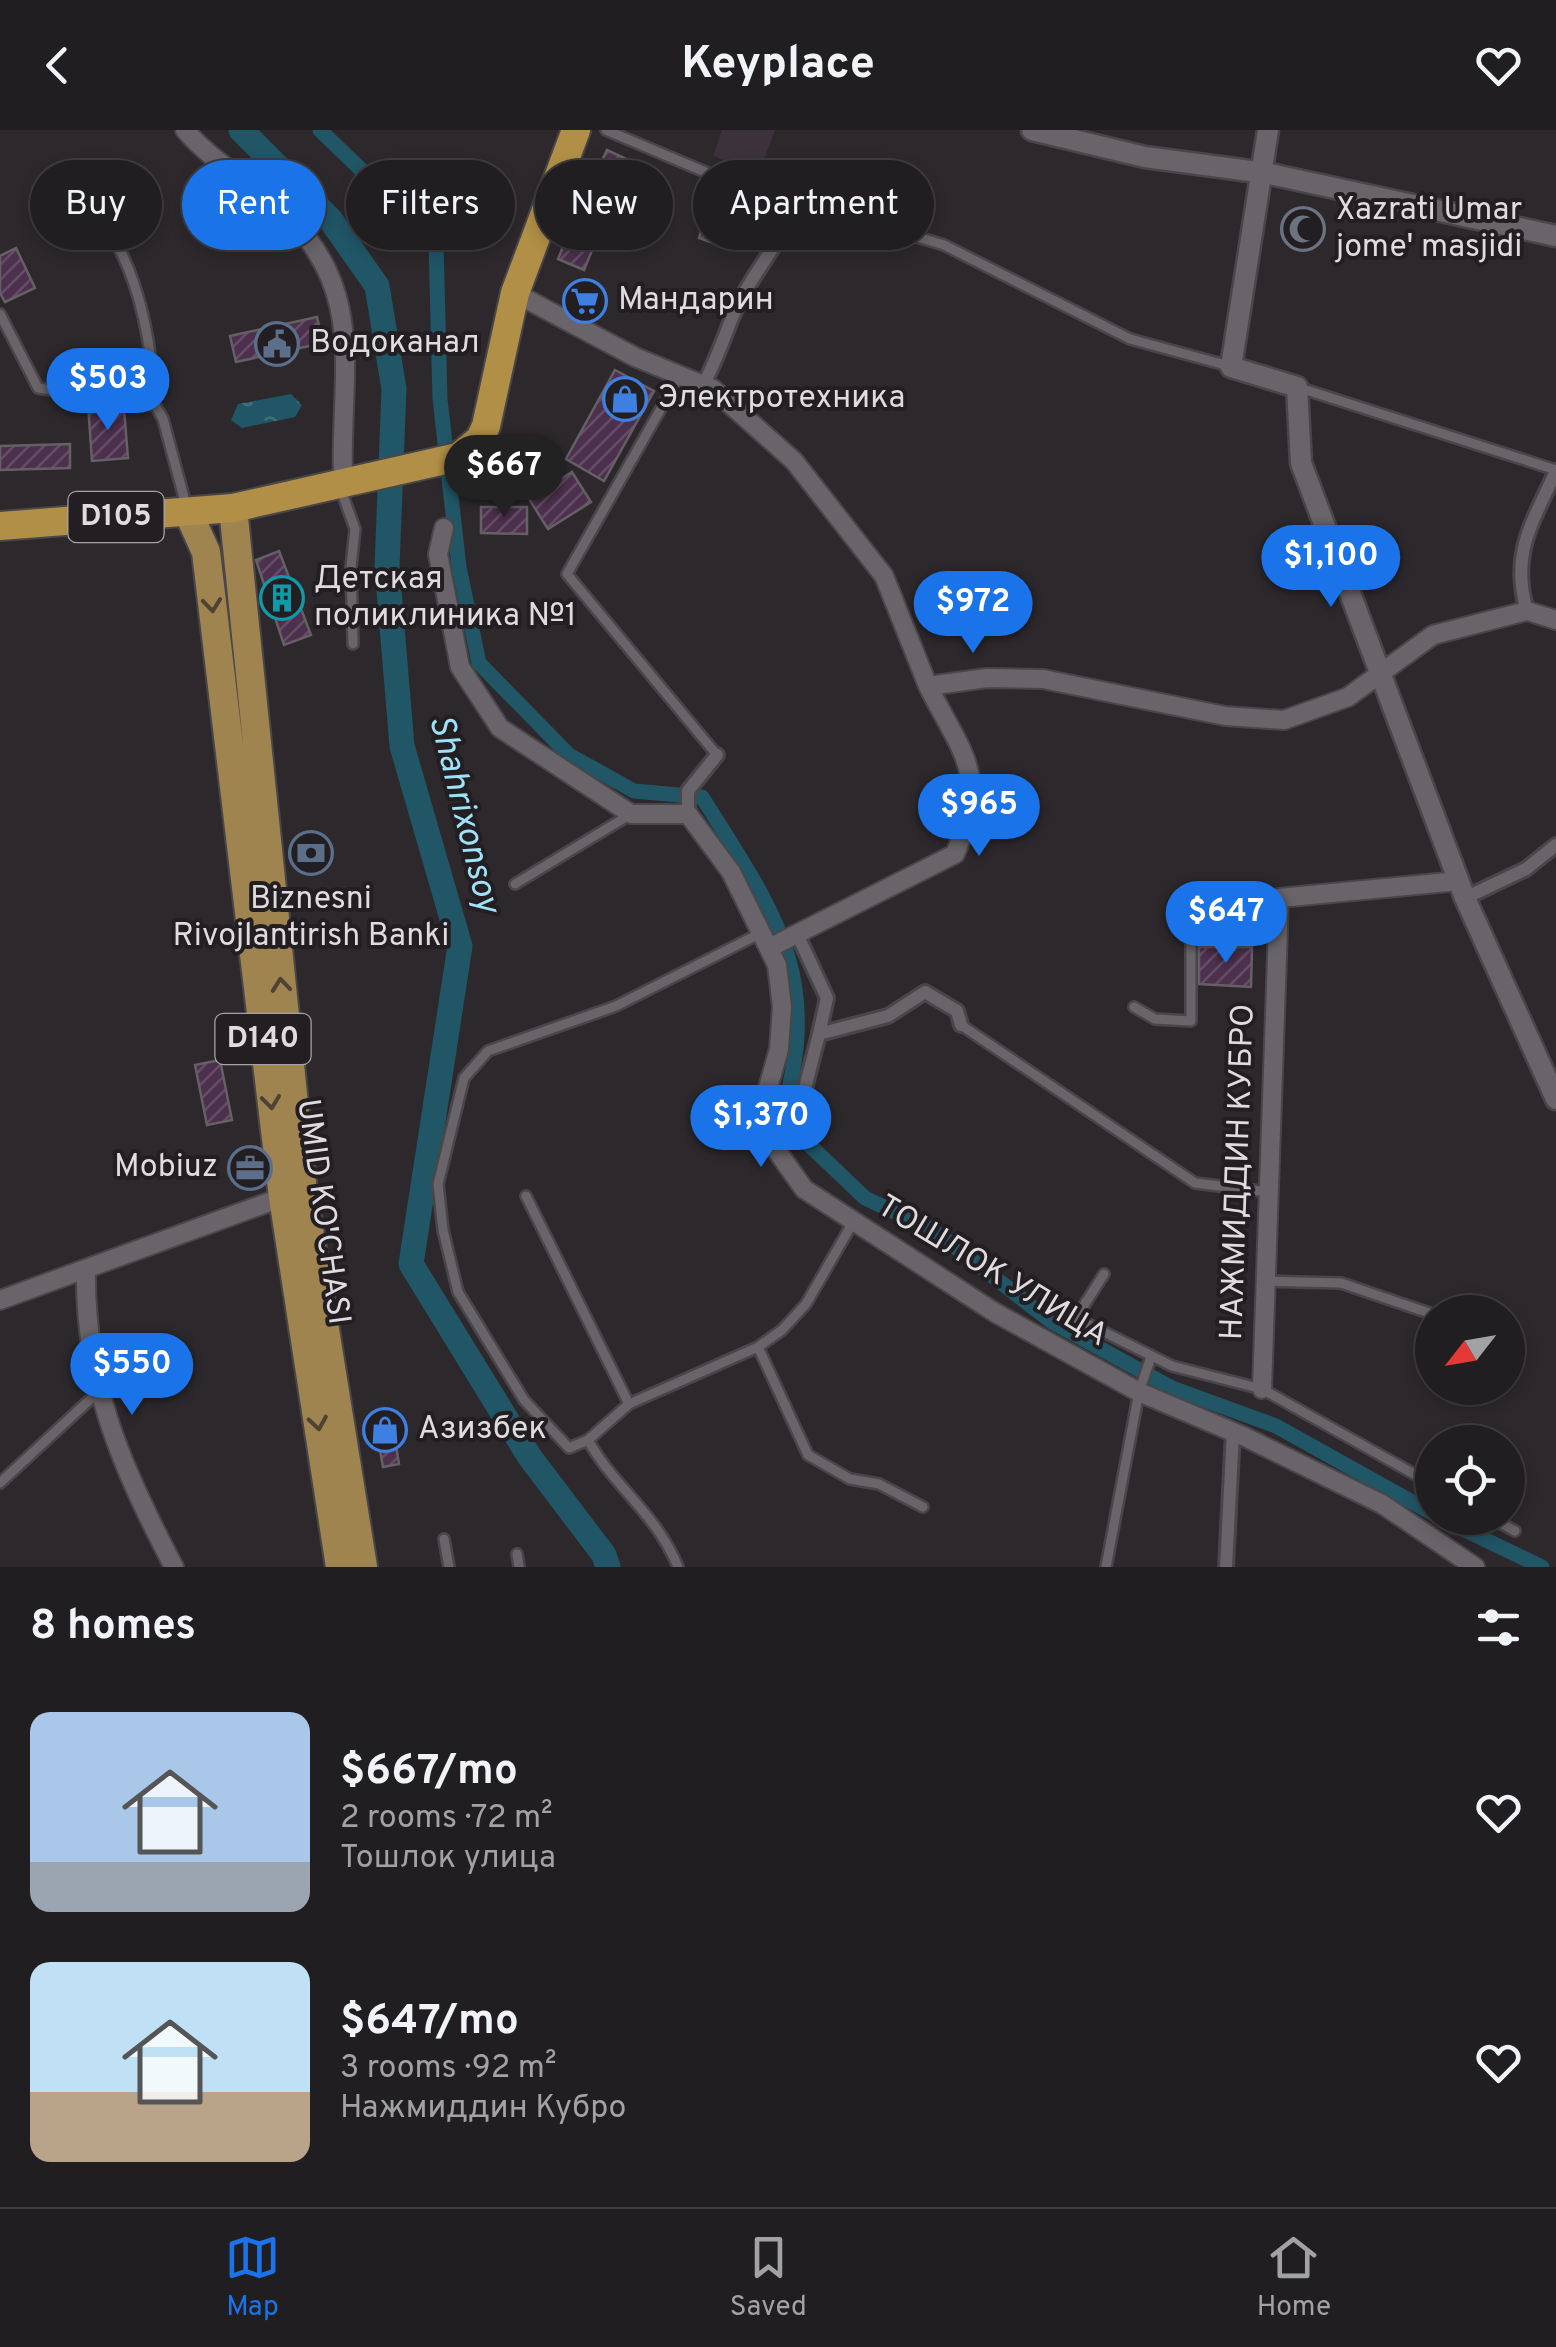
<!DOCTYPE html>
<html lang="en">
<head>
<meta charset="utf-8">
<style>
	:root { --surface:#211e21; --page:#29272a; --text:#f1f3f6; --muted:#a2a2a5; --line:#3e3c3f; --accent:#1a73e8 }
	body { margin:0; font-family:Overpass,sans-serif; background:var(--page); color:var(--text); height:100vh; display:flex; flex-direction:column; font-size:38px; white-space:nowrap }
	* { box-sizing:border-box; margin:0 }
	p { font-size:32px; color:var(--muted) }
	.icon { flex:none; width:55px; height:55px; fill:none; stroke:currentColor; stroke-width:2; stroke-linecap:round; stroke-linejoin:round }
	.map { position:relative; height:1437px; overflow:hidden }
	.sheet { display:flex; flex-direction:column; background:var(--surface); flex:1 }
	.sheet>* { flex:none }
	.banner { position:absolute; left:30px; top:30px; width:1000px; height:90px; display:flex; gap:20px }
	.needle { width:65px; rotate:239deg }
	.controls { position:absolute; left:1415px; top:1165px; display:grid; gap:20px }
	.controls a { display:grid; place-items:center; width:110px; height:110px; border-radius:50%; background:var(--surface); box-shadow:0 5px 15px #0003,0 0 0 2px var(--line); font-size:50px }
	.price { position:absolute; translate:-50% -85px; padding:0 22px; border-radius:35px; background:var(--accent); color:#fff; font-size:32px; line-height:65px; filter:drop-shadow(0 2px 5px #0008) }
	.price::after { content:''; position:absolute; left:50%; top:60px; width:30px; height:22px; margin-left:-15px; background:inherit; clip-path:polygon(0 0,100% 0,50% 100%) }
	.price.on { background:#222; color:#fff }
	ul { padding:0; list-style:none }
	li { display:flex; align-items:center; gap:30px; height:250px; padding:0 30px }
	li span { display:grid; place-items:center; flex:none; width:280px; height:200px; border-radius:20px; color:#555 }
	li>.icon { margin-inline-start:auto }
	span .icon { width:120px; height:120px; fill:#fffc; stroke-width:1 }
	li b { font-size:42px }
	h2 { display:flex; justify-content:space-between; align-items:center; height:120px; padding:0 30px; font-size:42px }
	.tag { padding:0 35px; border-radius:45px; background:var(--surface); box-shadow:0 5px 15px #0003,0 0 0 2px var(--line); font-size:35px; line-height:90px }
	.tag.on { background:var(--accent); color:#fff }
	header { display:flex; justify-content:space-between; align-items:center; height:130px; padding:0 30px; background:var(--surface); font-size:45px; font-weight:700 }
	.tabs { display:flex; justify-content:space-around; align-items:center; height:140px; border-top:2px solid var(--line); background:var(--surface); font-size:28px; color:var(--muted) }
	.tabs a { display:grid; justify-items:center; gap:5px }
	.tabs .on { color:var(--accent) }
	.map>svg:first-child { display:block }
	.built { fill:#3b323b }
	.water { fill:url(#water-ripples) }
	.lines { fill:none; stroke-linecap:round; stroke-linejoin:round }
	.canal { stroke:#205666; stroke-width:15 }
	.river { stroke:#205666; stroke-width:25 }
	.building { fill:url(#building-hatch); stroke:#646064; stroke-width:2.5 }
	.service-casing { stroke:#494649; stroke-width:14 }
	.pedestrian-casing { stroke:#494649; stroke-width:18 }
	.minor-casing { stroke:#494649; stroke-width:22 }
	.tertiary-casing { stroke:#494649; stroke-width:25 }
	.primary-casing { stroke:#494649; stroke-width:32 }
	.trunk-casing { stroke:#494649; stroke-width:32 }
	.service { stroke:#696469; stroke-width:9 }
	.pedestrian { stroke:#696469; stroke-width:12 }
	.minor { stroke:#696469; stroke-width:18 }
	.tertiary { stroke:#696469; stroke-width:20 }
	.primary { stroke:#9f844f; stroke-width:28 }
	.trunk { stroke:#b18f46; stroke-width:28 }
	.oneway { stroke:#4e4232 }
	.labels { text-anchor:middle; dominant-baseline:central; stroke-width:8; stroke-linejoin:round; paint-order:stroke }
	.shield { fill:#221e22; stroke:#a6a3a6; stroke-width:2.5 }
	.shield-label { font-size:30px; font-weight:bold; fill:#dedcde }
	.poi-label { font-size:32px; fill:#dedcde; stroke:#221e22; text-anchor:start }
	.street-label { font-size:32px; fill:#dedcde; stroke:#221e22 }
	.water-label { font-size:35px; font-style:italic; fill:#9fe2f8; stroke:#221e22 }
</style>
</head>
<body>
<header><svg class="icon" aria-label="back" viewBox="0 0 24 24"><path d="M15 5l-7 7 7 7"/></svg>Keyplace<svg class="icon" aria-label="heart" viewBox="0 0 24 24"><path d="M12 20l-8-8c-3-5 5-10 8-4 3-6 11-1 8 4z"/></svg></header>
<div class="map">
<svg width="1556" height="1437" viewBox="0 0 1556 1437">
	<defs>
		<pattern id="water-ripples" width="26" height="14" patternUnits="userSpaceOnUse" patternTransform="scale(2.5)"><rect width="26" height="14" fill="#205666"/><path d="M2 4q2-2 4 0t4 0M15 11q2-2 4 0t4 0" fill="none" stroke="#406e7b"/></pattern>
		<pattern id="building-hatch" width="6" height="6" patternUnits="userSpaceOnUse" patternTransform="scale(2.5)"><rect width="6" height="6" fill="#4c304d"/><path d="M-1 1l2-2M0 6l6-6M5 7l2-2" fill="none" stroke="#654d66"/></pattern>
	</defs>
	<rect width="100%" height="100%" fill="#2c282c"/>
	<path class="built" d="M722,0h53l-16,43 -46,-17z"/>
	<path class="water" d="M291,264l11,11 -7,12 -53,11 -11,-8 7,-16z"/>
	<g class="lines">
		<path class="canal" d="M320,0l116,112 4,157 19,168 20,96 90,92 65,36 68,6c72,115 123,179 79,321l84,80 68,32 119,92 120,66 104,38 156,87
			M1440,1388l102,49"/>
		<path class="river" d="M241,0l89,89 47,67 17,103 -7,178 15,179 58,200 -49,318 118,192 75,99 4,12"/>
	</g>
	<path class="building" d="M607,20l26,12 -21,45 -26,-13z
		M713,67l22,8 -14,41 -22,-8z
		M574,90l26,11 -16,39 -26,-11z
		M16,118l19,40 -30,14 -5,-9v-37z
		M317,187l6,26 -87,19 -6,-26z
		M615,240l39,21 -50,90 -38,-22z
		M88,274l36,5 4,49 -36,3z
		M70,314v24l-70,2v-24z
		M572,342l19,30 -43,27 -19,-30z
		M481,377h46v27l-46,-1z
		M279,421l32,84 -27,10 -28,-85z
		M1199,817h53l-1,40 -52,-3z
		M220,930l12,60 -25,5 -12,-60z
		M391,1284l8,50 -16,3 -9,-50z"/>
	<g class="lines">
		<g class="service-casing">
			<path id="service" d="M606,0l104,44 234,71 186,94 99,27
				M114,109c28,48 38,112 41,166
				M0,184l38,74 117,17 8,14 24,90
				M680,245l-113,199 150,181
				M1297,257l259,83
				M341,360l14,39 -4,38 2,77
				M515,754l116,-70
				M1134,877l21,12 36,2v-121l88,-2
				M961,895l234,158 73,9
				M526,1066l103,208
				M1104,1144l-28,44 96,48 90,23 170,95
				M1265,1151l76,2 91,31
				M1508,1209l5,2
				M758,1217l50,108 42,24 29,5 44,23
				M588,1310l-19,8 -45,-48 -66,-108 -15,-62 -5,-46 26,-106 24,-27 128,-45 145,-73
				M0,1353l97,-90
				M1491,1388l24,13
				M444,1409l5,28
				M517,1424l2,13
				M678,1437c-22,-54 -64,-80 -90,-127l41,-36 129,-57 24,-17 24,-26 46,-80
				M1106,1437l33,-175 12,-35"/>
		</g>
		<g class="pedestrian-casing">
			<path id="pedestrian" d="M703,255c14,-25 21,-49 32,-74 17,-39 49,-70 62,-112
				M1527,481c-17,-58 6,-89 29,-140
				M688,684v-23l29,-36
				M1465,768l61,-29 30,-24
				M797,804l30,64 -8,36 69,-18 37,-24 32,19 4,14
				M767,964l35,6 17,-66
				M1226,1437l7,-135"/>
		</g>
		<g class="minor-casing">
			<path id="minor" d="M185,0c28,33 69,54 100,84 84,78 54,166 58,267
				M515,163l120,64 78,32 81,72 90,115 44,110 59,-8 56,1 182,37 59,4 64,-23 85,-62 94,-24 29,9
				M444,398l-6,26 22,113 40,61 131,86h57l43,58 46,93 5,42 -3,42 -11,39 -1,49 37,52 190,123 145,80 106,45 137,67 93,63
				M769,818l186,-94c34,-81 8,-98 -27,-168
				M86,1139c-2,114 36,199 88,298
				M0,1170l283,-103
				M1262,1259l17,-491 180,-17"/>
		</g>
		<g class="tertiary-casing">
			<path id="tertiary" d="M1032,0l113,27 120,16 291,63
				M1268,0l-37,237 66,20 4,76 164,435 91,201"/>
		</g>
		<g class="primary-casing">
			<path id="primary" d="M233,378l70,684 60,375
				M188,382l18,40 77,645 57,370"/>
		</g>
		<g class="trunk-casing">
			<path id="trunk" d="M0,396l233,-18 225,-51 22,-18 6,-13 29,-133 61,-163"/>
		</g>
		<use href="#service" class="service"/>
		<use href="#pedestrian" class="pedestrian"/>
		<use href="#minor" class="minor"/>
		<use href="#tertiary" class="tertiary"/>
		<use href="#primary" class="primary"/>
		<use href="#trunk" class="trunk"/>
	</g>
	<defs><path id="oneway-chevron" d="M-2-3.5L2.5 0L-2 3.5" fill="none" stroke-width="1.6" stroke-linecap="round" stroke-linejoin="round" transform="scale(2.5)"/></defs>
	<g class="oneway">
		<use href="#oneway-chevron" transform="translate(212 475) rotate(84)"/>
		<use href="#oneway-chevron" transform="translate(281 855) rotate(-96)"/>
		<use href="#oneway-chevron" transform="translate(271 972) rotate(83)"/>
		<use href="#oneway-chevron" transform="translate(318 1293) rotate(81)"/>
	</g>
	<defs>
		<g id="mosque-ring" transform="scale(2.25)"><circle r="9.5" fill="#221e22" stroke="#6b7280" stroke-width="1.5"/><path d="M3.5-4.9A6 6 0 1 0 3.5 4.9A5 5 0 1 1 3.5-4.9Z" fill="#6b7280"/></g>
		<g id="supermarket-ring" transform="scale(2.25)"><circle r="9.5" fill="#221e22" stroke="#3f7fe0" stroke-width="1.5"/><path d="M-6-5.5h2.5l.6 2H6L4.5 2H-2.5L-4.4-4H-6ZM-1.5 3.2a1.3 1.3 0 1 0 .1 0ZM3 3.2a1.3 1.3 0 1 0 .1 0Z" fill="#3f7fe0"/></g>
		<g id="civic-ring" transform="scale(2.25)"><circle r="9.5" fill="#221e22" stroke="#5c6f8a" stroke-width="1.5"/><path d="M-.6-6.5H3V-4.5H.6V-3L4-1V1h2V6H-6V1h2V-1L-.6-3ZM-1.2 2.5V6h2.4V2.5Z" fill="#5c6f8a"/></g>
		<g id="shop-ring" transform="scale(2.25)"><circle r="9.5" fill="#221e22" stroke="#3f7fe0" stroke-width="1.5"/><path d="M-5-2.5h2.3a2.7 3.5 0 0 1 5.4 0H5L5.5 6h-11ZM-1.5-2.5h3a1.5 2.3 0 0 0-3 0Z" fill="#3f7fe0"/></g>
		<g id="building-ring" transform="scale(2.25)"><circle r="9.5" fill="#221e22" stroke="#0f9aa8" stroke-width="1.5"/><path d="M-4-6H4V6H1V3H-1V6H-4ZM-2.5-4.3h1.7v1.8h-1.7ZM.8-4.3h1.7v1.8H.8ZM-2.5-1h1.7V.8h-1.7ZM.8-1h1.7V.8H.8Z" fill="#0f9aa8"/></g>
		<g id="bank-ring" transform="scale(2.25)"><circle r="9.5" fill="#221e22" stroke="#5c6f8a" stroke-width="1.5"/><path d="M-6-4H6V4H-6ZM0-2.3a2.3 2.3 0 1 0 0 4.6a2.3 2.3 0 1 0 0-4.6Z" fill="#5c6f8a"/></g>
		<g id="office-ring" transform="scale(2.25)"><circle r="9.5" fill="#221e22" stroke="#5c6f8a" stroke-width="1.5"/><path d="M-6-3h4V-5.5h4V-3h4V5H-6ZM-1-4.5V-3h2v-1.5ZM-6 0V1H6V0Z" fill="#5c6f8a"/></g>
	</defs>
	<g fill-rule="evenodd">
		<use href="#mosque-ring" x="1303" y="99"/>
		<use href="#supermarket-ring" x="585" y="171"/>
		<use href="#civic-ring" x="277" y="214"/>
		<use href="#shop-ring" x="625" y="269"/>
		<use href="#building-ring" x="282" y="468"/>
		<use href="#bank-ring" x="311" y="723"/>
		<use href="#office-ring" x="250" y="1038"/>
		<use href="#shop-ring" x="385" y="1300"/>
	</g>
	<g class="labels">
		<g class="shield">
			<rect x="68.5" y="362" width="95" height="50" rx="8"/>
			<rect x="215.5" y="884" width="95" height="50" rx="8"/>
		</g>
		<g class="shield-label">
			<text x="116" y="387">D105</text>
			<text x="263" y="909">D140</text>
		</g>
		<g class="poi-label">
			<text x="1336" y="81">Xazrati Umar<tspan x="1336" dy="37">jome' masjidi</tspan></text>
			<text x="618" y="171">Мандарин</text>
			<text x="310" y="214">Водоканал</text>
			<text x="658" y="269">Электротехника</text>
			<text x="314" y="450">Детская<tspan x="314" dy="37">поликлиника №1</tspan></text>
			<text x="311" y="770" text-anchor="middle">Biznesni<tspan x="311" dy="37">Rivojlantirish Banki</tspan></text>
			<text x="218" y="1038" text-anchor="end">Mobiuz</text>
			<text x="418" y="1300">Азизбек</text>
		</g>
		<g class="street-label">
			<text transform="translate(1239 1042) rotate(-88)">НАЖМИДДИН КУБРО</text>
			<text transform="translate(322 1082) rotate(82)">UMID KO'CHASI</text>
			<text transform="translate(992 1142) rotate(31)">ТОШЛОК УЛИЦА</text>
		</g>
		<g class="water-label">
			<text transform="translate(463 684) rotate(76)">Shahrixonsoy</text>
		</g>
	</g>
</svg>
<div class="controls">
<a><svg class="needle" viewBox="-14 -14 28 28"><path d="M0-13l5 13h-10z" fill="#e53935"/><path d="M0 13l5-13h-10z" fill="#a2a2a5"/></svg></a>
<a><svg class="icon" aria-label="locate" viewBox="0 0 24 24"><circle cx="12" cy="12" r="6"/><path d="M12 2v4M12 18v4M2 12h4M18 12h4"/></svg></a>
</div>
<b class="price" style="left:108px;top:303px">$503</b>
<b class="price on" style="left:504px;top:390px">$667</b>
<b class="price" style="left:1331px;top:480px">$1,100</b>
<b class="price" style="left:973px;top:526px">$972</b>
<b class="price" style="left:979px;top:729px">$965</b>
<b class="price" style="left:1226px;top:836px">$647</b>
<b class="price" style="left:761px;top:1040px">$1,370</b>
<b class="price" style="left:132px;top:1288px">$550</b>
<div class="banner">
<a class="tag">Buy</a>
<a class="tag on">Rent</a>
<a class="tag">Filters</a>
<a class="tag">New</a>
<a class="tag">Apartment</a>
</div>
</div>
<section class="sheet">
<h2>8 homes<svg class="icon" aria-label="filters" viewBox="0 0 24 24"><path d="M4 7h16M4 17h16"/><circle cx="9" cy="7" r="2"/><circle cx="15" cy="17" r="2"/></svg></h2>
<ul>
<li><span style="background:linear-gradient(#a9c7e8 75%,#9aa5b1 0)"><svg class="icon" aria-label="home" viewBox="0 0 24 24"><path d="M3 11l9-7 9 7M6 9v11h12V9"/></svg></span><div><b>$667/mo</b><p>2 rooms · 72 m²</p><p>Тошлок улица</p></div><svg class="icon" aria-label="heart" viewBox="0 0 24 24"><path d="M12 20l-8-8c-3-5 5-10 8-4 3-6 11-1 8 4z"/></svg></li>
<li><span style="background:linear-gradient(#bfe0f5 65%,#b9a48a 0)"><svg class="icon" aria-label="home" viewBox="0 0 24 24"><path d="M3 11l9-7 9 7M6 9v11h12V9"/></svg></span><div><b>$647/mo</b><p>3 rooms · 92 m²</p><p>Нажмиддин Кубро</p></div><svg class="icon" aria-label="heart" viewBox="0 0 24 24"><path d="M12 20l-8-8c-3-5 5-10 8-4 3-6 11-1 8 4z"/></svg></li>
</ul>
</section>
<nav class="tabs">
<a class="on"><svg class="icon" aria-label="map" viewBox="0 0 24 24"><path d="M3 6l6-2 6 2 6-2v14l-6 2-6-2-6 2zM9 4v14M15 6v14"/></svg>Map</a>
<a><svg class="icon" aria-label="saved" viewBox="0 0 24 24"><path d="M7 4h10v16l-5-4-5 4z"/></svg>Saved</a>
<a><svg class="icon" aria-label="home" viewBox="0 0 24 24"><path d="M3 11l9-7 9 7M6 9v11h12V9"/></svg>Home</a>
</nav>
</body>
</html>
